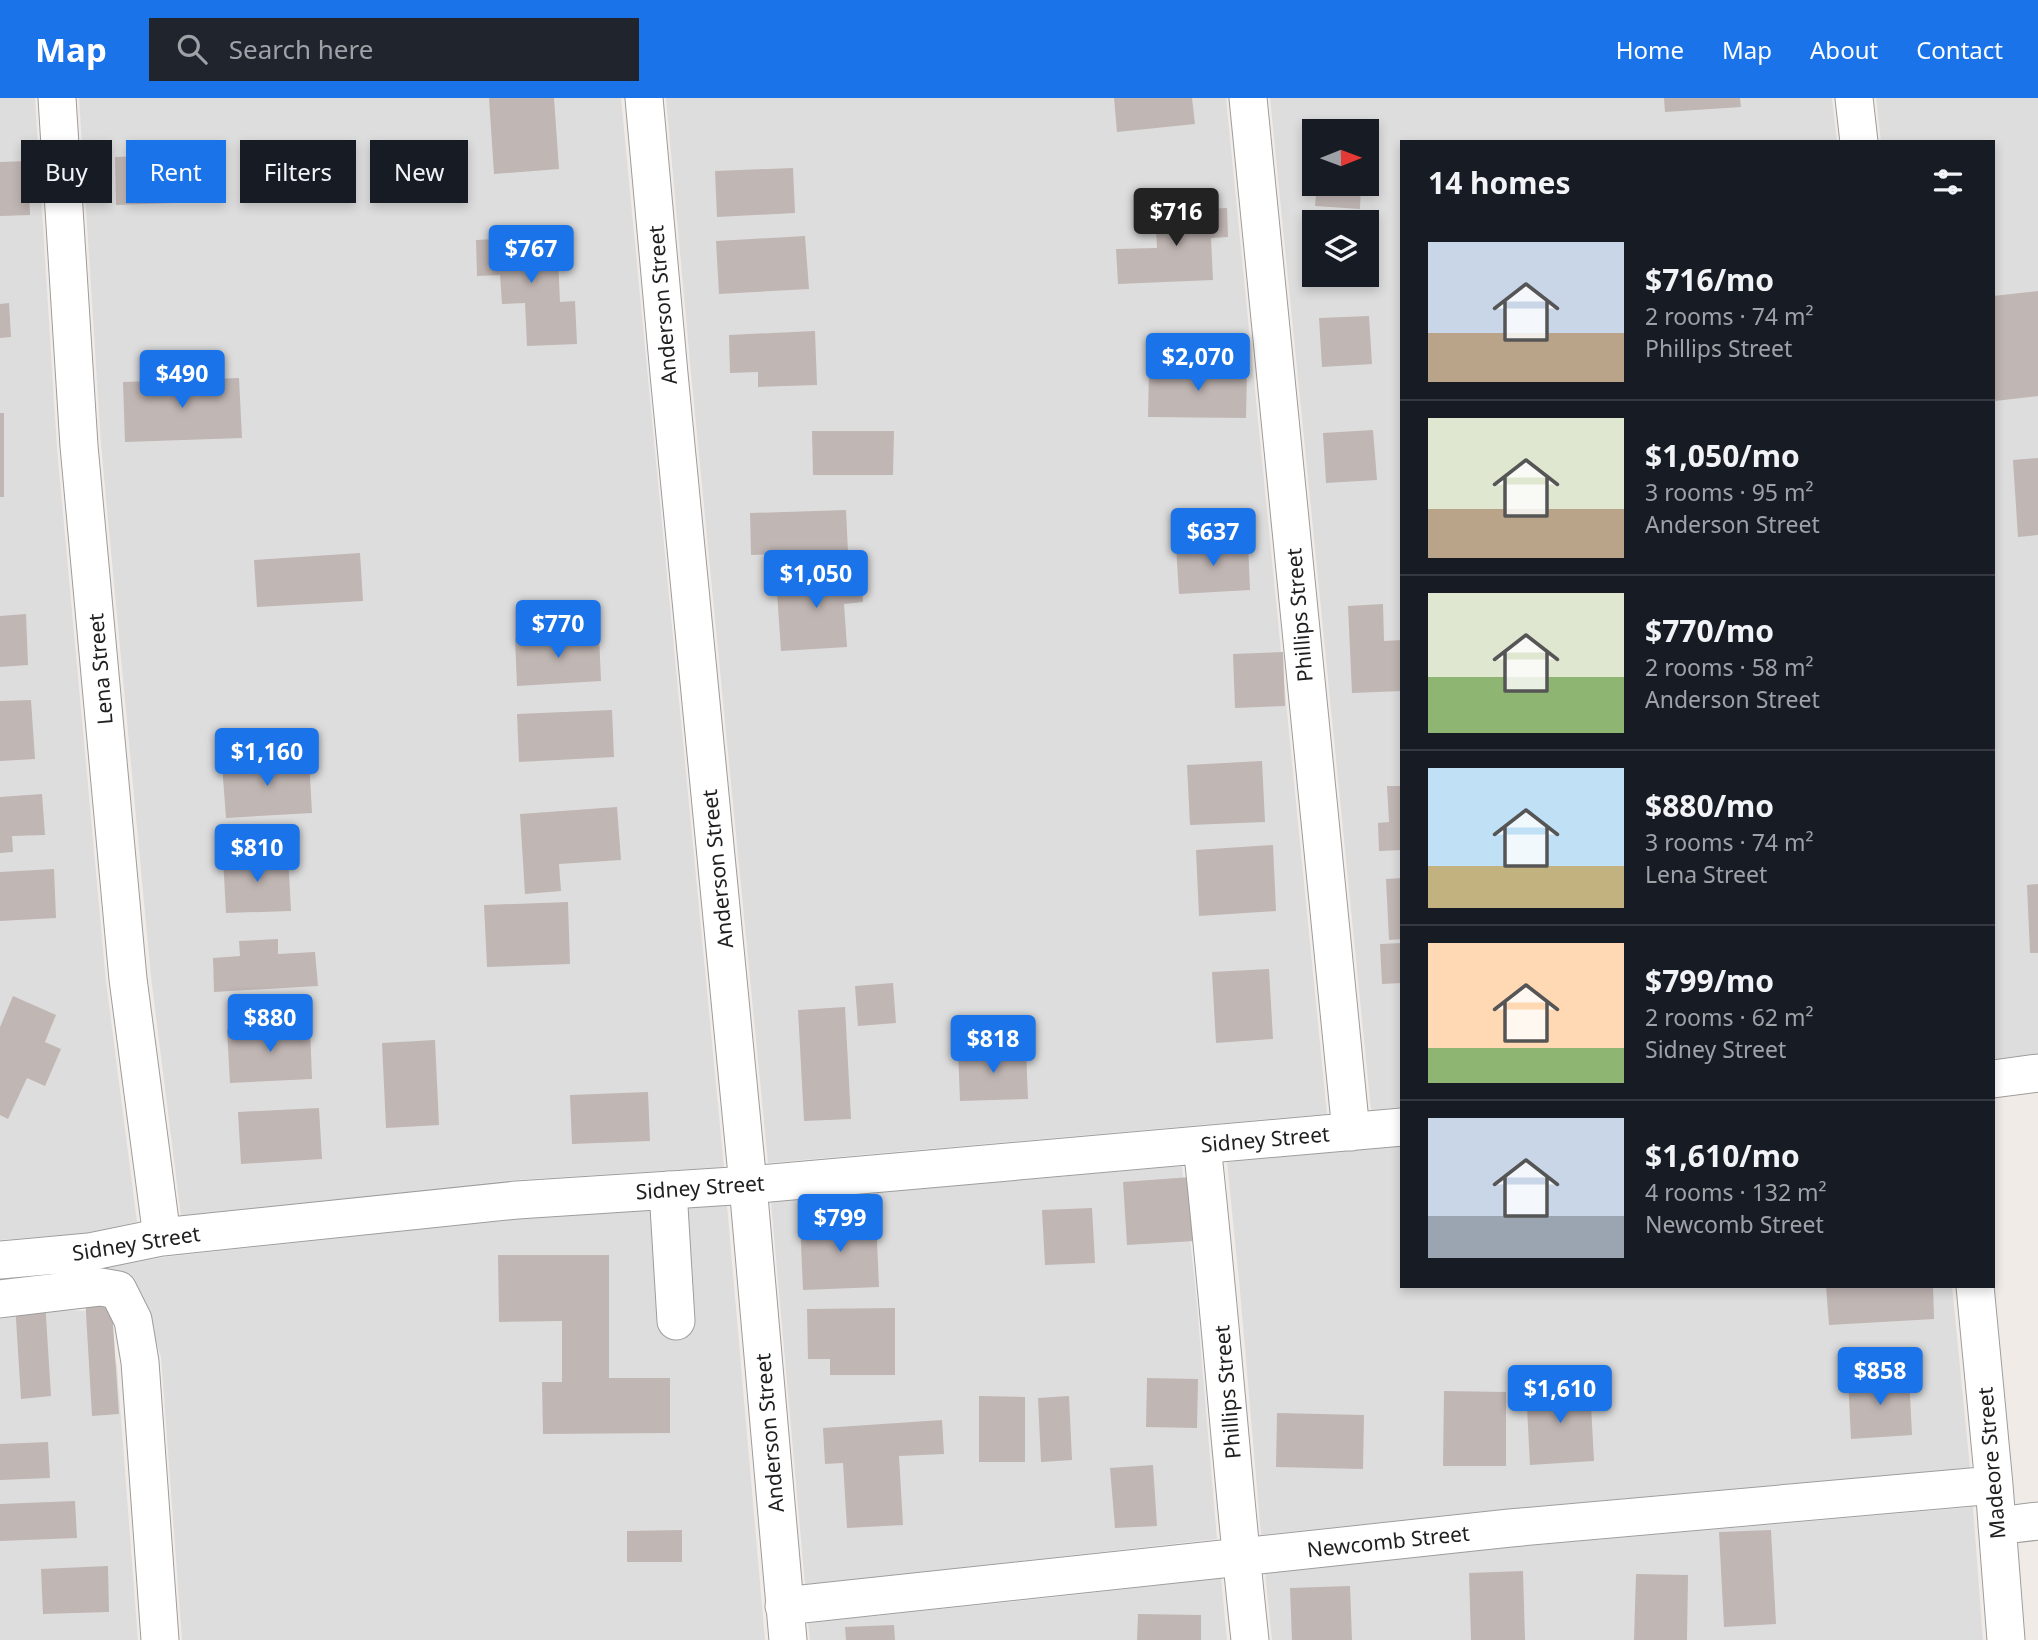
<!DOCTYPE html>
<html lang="en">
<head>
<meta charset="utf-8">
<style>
	:root { --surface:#171b24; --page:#20242c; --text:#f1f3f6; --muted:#9ea1a6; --line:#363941; --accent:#1a73e8 }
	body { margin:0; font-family:"Noto Sans",sans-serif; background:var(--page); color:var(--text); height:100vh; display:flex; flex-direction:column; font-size:26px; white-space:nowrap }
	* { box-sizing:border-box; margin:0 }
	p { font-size:23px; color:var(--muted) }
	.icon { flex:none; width:38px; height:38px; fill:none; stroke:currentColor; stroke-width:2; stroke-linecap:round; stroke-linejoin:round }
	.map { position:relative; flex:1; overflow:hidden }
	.sheet { position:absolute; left:1400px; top:42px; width:595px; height:1148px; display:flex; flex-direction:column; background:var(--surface); border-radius:0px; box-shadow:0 4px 10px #0003 }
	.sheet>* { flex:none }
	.guide { position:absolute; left:21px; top:42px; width:665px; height:63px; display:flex; gap:14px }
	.needle { width:46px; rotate:89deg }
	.controls { position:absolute; left:1302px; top:21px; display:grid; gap:14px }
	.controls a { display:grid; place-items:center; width:77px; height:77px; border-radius:0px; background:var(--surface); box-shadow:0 4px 10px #0003; font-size:35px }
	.price { position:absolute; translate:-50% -60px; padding:0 16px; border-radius:7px; background:var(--accent); color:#fff; font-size:23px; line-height:46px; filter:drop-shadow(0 2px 4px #0008) }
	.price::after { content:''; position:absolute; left:50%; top:42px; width:21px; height:16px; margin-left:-10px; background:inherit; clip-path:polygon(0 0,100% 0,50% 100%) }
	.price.selected { background:#222; color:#fff }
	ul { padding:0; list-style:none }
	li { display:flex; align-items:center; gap:21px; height:175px; padding:0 28px }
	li+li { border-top:2px solid var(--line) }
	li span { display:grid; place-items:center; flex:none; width:196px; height:140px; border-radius:0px; color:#555 }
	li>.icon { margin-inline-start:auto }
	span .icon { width:84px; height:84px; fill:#fffc; stroke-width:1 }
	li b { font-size:30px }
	h2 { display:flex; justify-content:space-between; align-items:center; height:84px; padding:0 28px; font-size:30px }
	.pill { padding:0 24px; border-radius:0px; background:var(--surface); box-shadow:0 4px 10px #0003; font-size:24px; line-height:63px }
	.pill.selected { background:var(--accent); color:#fff }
	header { display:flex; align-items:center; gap:42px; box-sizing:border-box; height:98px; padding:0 35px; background:var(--accent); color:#fff }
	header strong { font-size:33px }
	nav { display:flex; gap:38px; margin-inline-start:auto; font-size:24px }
	.search { width:490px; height:63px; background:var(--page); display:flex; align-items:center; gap:18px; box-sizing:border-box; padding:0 24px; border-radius:0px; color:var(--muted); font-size:26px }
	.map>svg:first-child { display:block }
	.residential { fill:#dedddd; fill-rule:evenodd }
	.building { fill:#c0b6b4 }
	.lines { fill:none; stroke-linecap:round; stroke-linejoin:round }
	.minor-casing { stroke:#9d9d9d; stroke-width:39 }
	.minor { stroke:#fff; stroke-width:37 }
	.labels { text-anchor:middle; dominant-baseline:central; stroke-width:5; stroke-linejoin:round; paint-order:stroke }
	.street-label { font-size:21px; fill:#202020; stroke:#fff }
</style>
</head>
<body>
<header>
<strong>Map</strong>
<div class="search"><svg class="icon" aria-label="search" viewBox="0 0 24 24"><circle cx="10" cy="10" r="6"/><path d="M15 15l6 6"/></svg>Search here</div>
<nav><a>Home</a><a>Map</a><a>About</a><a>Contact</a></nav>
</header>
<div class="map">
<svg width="2038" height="1542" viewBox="0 0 2038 1542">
	<rect width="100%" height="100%" fill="#f0ebe7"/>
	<path class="residential" d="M0,0h35l22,350 49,533 31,241 -51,11 -86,7z
		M79,0h542l103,1069 -209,13 -334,36 -30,-239 -50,-532z
		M666,0h560l101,1016 -559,49 -77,-790z
		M1270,0h562l5,44h-435v965l-31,3zM1314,33h53v53h-53zM1314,124h53v53h-53z
		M1876,0h162v956l-45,5v-917h-112z
		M1402,1048v140h550l18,182 -462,41 -247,26 -21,-244 -13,-129z
		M1182,1068l14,128 21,245 -412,46 -34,-383z
		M727,1107l38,435h-583l-21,-283 -11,-36 -69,-49 84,-15 302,-33 52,-5z
		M64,1212l29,1 14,22 10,33 21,274h-138v-321z
		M1973,1409l10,133h-711l-7,-67 248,-26z
		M1221,1480l6,62h-417l-2,-17 267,-28z"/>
	<path class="building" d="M489,0h65l5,71 -65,5z
		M1114,0h78l3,26 -78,8z
		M1664,0h76l1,9 -76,5z
		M172,57l2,48 -58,2 -1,-48z
		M28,63l2,54 -30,1v-54z
		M793,70l2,45 -78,4 -2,-46z
		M1317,86h44l-1,25 -45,-3z
		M1227,110l1,29 -17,1 2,42 -95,4 -2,-35 41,-1 -2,-37z
		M557,138l3,66 15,-1 2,43 -50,2 -2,-43 -23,1 -2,-29 -23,1 -1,-36z
		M805,138l4,53 -90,5 -3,-53z
		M2038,193v105l-43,5 -2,-105z
		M9,205l2,34 -11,1v-34z
		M1369,218l3,48 -50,3 -3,-49z
		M815,233l2,54 -59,2v-15l-28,1 -1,-38z
		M1149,271l98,1 -1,48 -98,-1z
		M239,280l3,60 -117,4 -2,-60z
		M0,315h4v84h-4z
		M1373,332l4,50 -51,3 -3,-50z
		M812,333h82l-1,44h-80z
		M2038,360v77l-20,2 -5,-77z
		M846,412l2,42 -97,3 -1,-42z
		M1248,444l2,48 -71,4 -3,-48z
		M360,455l3,48 -106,6 -3,-47z
		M861,475l2,29 -19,2 3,43 -66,4 -5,-73z
		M1383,506l1,37 18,-1v51l-50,2 -4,-87z
		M26,516l2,51 -28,2v-51z
		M599,536l2,47 -84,5 -2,-47z
		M1283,554l2,54 -50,2 -2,-54z
		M31,602l4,59 -35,2v-60z
		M612,612l2,47 -95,5 -2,-48z
		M309,660l3,55 -86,5 -4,-54z
		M1262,663l3,61 -75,3 -3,-60z
		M1387,688h15v64l-23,1 -1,-28 11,-1z
		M42,696l3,41 -33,1 1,16 -13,1v-56z
		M617,709l4,53 -62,4 2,27 -36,3 -5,-80z
		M1273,747l3,66 -77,5 -3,-66z
		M288,756l3,57 -65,2 -3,-56z
		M54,771l2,49 -56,3v-49z
		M1402,780v61l-13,1 -3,-61z
		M2038,786v69h-8l-3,-68z
		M568,804l2,62 -83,3 -3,-62z
		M278,841v15l37,-2 3,34 -104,6 -1,-34 27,-2 -1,-15z
		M1402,845v40l-20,1 -2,-40z
		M1269,871l4,70 -57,4 -4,-71z
		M893,885l3,40 -38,3 -3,-40z
		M13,898l43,19 -11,27 16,7 -16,37 -18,-8 -19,41 -8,-4v-88z
		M845,909l6,112 -47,2 -6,-111z
		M310,928l2,53 -82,4 -3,-53z
		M435,942l4,85 -53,3 -4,-85z
		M1026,951l2,50 -68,2 -2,-51z
		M648,994l2,49 -78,3 -2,-49z
		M319,1010l3,51 -81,5 -3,-52z
		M1191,1079l4,64 -68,4 -4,-63z
		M1092,1110l3,55 -50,2 -3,-55z
		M876,1119l3,70 -76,3 -3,-69z
		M498,1157h111v123h61v55l-127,1 -1,-52h20v-61l-63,1z
		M1826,1188h107l1,33 -105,6z
		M111,1196l8,120 -27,2 -7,-120z
		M45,1203l6,95 -30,3 -6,-96z
		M895,1210v67h-65v-16h-22l-1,-50z
		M1909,1277l3,60 -61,4 -3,-61z
		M1147,1280l51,1 -1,49 -51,-1z
		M1590,1288l4,75 -64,4 -4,-76z
		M1444,1293l62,1v74h-63z
		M979,1298l46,1v65h-46z
		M1069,1298l3,64 -31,2 -3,-64z
		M1277,1315l87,2 -1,54 -87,-2z
		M942,1322l2,34 -45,2 4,69 -56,3 -4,-65 -18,1 -2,-36z
		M48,1344l2,36 -50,2v-36z
		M1153,1367l4,61 -42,2 -5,-60z
		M75,1403l2,37 -77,3v-37z
		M682,1432v32h-55v-31z
		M1771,1432l5,94 -52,3 -5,-95z
		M108,1468l1,46 -66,2 -2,-45z
		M1523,1473l2,69h-54l-2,-67z
		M1636,1476l52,1 -1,65h-53z
		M1350,1488l2,54h-60l-2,-52z
		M1138,1516l63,1v25h-64z
		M894,1527l1,15h-49l-1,-13z"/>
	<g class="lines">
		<g class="minor-casing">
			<path id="minor" d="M57,0l22,348 49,533 34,258
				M644,0l25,276 79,811 40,455
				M1248,0l103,1034
				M1854,0l5,44
				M1993,981l45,-6
				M1202,1047c18,165 30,330 48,495
				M668,1092l8,131
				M0,1162l89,-8 73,-15 355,-37 231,-15 654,-58
				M1975,1188l19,199 12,155
				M0,1201l101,-12 17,3 15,30 7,42 20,278
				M1997,1428l41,-5
				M784,1508l726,-78 484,-43"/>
		</g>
		<use href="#minor" class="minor"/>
	</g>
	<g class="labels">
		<g class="street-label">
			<text transform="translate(662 207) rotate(-95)">Anderson Street</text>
			<text transform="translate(1299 517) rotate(-95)">Phillips Street</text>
			<text transform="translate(100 571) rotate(-95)">Lena Street</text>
			<text transform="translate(717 771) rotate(-96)">Anderson Street</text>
			<text transform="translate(1265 1041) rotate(-5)">Sidney Street</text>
			<text transform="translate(700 1089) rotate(-4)">Sidney Street</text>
			<text transform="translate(136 1145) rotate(-9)">Sidney Street</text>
			<text transform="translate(1227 1294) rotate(-95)">Phillips Street</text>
			<text transform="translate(769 1335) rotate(-95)">Anderson Street</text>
			<text transform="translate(1991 1365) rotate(-95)">Madeore Street</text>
			<text transform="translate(1388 1443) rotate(-6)">Newcomb Street</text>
		</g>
	</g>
</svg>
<div class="controls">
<a><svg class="needle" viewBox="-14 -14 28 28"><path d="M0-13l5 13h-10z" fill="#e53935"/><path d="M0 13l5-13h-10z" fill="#9ea1a6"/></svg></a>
<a><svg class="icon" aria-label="layers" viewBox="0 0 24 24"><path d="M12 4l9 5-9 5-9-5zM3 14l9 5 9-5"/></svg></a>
</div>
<b class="price selected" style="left:1176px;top:150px">$716</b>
<b class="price" style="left:531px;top:187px">$767</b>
<b class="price" style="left:1198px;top:295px">$2,070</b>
<b class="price" style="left:182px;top:312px">$490</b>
<b class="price" style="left:1213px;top:470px">$637</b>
<b class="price" style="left:816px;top:512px">$1,050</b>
<b class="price" style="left:558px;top:562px">$770</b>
<b class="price" style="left:267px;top:690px">$1,160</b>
<b class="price" style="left:257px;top:786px">$810</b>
<b class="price" style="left:270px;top:956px">$880</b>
<b class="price" style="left:993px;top:977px">$818</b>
<b class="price" style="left:840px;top:1156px">$799</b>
<b class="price" style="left:1880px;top:1309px">$858</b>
<b class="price" style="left:1560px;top:1327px">$1,610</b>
<div class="guide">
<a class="pill">Buy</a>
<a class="pill selected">Rent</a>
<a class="pill">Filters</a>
<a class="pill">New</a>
</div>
<section class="sheet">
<h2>14 homes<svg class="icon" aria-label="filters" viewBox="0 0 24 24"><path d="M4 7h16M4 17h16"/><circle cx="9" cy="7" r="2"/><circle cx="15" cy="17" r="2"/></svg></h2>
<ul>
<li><span style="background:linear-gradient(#c9d6e8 65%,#b9a48a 0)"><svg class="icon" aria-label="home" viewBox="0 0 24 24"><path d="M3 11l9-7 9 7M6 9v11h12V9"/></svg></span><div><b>$716/mo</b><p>2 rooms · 74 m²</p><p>Phillips Street</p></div></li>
<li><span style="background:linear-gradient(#dfe7d0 65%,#b9a48a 0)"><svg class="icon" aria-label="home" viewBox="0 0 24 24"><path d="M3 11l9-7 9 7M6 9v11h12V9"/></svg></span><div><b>$1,050/mo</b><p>3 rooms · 95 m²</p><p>Anderson Street</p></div></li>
<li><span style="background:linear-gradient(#dfe7d0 60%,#8fb573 0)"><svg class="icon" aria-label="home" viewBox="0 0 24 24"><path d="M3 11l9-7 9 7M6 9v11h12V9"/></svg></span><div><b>$770/mo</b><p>2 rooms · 58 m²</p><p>Anderson Street</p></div></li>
<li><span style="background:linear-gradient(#bfe0f5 70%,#c2b280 0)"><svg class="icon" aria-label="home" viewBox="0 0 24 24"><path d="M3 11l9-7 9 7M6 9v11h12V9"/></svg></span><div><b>$880/mo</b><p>3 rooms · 74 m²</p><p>Lena Street</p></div></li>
<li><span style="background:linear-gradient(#ffd9b3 75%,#8fb573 0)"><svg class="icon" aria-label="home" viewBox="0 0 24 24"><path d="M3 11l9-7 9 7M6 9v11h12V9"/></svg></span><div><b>$799/mo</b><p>2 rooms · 62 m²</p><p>Sidney Street</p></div></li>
<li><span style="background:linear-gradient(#c9d6e8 70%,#9aa5b1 0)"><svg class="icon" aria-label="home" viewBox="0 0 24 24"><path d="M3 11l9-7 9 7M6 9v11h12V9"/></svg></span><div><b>$1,610/mo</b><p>4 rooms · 132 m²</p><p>Newcomb Street</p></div></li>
</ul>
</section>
</div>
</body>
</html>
